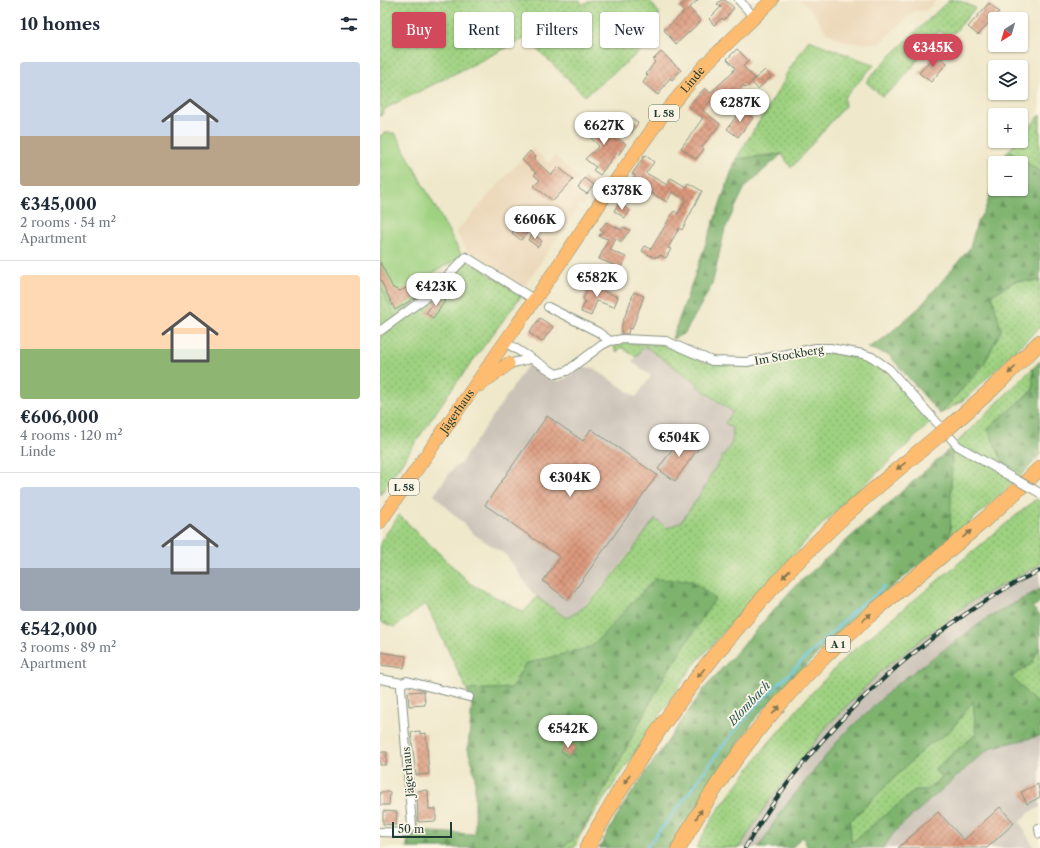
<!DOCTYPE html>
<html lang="en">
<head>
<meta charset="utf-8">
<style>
	:root { --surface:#fff; --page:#f6f6f7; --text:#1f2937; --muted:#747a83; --line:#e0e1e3; --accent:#d1495b }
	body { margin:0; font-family:"Libre Caslon Text",serif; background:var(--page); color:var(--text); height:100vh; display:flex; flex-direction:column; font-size:15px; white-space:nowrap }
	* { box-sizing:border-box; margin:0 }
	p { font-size:13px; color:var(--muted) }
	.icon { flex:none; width:22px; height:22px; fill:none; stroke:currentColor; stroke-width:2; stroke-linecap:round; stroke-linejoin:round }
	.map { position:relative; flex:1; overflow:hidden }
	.side { display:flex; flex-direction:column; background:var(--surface); width:380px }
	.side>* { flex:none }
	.guide { position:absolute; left:12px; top:12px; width:380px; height:36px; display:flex; gap:8px }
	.needle { width:26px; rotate:217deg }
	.buttons { position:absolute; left:608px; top:12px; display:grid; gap:8px }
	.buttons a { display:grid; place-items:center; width:40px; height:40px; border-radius:4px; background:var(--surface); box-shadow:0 1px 3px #0004; font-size:20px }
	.scale { position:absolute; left:12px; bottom:10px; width:60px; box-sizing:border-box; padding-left:4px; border:2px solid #1f3d34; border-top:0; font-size:11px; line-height:14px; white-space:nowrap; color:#1f3d34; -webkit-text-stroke:3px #fcf5e5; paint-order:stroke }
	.price { position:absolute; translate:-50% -34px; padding:0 9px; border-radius:14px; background:#fff; color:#222; font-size:13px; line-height:26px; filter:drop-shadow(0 1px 2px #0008) }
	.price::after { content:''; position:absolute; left:50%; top:24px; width:12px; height:9px; margin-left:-6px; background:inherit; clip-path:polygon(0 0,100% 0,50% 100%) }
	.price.active { background:var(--accent); color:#fff }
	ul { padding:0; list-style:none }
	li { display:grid; align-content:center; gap:8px; height:212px; padding:0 20px }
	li+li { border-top:1px solid var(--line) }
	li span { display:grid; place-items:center; height:124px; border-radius:4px; color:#555 }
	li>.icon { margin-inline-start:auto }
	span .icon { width:72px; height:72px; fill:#fffc; stroke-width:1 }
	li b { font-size:17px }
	h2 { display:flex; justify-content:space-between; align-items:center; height:48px; padding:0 20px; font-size:17px }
	.tag { padding:0 14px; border-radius:4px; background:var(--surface); box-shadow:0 1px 3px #0004; font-size:14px; line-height:36px }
	.tag.active { background:var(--accent); color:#fff }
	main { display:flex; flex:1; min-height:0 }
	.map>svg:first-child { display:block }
	.built { fill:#ecd8ba }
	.industrial { fill:#cbc3b8 }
	.grass { fill:url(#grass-dots); stroke:#5e875a }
	.forest { fill:url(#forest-firs); stroke:#4e7851; fill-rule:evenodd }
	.pitch { fill:#9ed180; stroke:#5e875a }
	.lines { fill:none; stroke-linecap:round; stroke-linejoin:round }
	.stream { stroke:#60c2de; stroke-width:2.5 }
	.building { fill:url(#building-cross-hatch) }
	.street-casing { stroke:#879280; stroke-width:10 }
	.primary-casing { stroke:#879280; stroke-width:14 }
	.highway-casing { stroke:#879280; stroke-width:16 }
	.street { stroke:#fff; stroke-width:8 }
	.primary { stroke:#fdbc6f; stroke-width:13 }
	.highway { stroke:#fdbc6f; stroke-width:15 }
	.rail-casing { stroke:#1f3d34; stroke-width:4 }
	.rail { stroke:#fcf5e5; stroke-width:2.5; stroke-dasharray:8; stroke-linecap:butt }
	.street-bridge-casing { stroke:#879280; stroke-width:10; stroke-linecap:butt }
	.highway-bridge-casing { stroke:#879280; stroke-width:16; stroke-linecap:butt }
	.street-bridge { stroke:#fff; stroke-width:8 }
	.highway-bridge { stroke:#fdbc6f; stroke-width:15 }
	.oneway { fill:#83764f }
	.labels { text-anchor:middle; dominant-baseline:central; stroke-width:3.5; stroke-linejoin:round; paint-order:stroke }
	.shield { fill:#fcf5e5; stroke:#617469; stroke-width:1 }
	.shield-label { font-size:10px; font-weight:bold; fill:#1f3d34 }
	.street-label { font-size:11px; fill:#1f3d34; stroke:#fcf5e5 }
	.water-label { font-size:12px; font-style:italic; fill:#2f5e5e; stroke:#fcf5e5 }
</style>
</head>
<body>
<main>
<section class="side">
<h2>10 homes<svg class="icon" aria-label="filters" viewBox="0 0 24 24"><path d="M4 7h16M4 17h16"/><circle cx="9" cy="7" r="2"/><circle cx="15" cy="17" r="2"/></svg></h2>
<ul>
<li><span style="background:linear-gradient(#c9d6e8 60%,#b9a48a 0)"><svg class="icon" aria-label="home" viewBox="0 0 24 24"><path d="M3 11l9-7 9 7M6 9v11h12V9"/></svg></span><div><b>€345,000</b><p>2 rooms · 54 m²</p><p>Apartment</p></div></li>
<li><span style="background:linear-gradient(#ffd9b3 60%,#8fb573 0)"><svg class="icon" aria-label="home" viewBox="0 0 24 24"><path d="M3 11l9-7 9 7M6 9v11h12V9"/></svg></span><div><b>€606,000</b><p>4 rooms · 120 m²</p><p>Linde</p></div></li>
<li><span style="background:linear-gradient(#c9d6e8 65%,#9aa5b1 0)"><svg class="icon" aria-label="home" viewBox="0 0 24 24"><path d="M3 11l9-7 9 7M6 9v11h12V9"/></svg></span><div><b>€542,000</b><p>3 rooms · 89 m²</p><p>Apartment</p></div></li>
</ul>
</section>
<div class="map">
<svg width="660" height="848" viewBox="0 0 660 848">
	<defs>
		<pattern id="grass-dots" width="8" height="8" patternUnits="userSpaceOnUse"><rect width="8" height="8" fill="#9ed180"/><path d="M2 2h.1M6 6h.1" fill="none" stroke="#80ab6a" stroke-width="1.8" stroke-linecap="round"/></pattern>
		<pattern id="forest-firs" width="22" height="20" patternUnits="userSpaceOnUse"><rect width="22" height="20" fill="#7eb36e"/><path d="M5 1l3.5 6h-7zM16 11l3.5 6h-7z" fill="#67935b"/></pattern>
		<pattern id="building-cross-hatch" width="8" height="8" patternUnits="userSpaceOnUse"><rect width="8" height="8" fill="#db997d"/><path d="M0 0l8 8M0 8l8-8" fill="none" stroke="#b17e67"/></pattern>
	</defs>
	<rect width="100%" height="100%" fill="#fcf5e5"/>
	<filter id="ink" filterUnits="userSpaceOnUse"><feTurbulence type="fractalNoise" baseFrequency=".025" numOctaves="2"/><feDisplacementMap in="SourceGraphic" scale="8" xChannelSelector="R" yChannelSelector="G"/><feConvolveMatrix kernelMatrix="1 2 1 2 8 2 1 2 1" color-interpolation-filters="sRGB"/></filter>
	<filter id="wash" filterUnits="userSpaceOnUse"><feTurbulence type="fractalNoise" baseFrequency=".012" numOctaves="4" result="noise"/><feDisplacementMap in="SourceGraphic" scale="16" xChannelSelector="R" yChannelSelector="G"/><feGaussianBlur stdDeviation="0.9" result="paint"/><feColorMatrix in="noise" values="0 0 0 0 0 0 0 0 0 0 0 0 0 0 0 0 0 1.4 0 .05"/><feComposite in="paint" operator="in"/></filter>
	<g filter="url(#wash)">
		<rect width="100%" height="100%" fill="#efe8cb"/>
		<path class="built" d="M420,0h137l-11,11h-12l-35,33 -33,-2 -20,-10 -14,-22z
			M152,147l16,16 7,-7 24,23 -8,10 15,11 -3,6 -2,-3 -59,87 -52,-34 -14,-24z"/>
		<path class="industrial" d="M263,347h3l53,37 -1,3 35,25 -1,15 1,10 -2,7 -21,32 -3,10 -26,36 -14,6 -12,-9 -45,59 -19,21 -19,17 -6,2 -32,-23 -28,-40 -31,-20 -41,-40 20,-28 6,-3 68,-99 10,4 14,10 7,2 8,-3 16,-11 10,1 43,29 15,-21 -19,-14z
			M660,565v24l-54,30 -89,65 -55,52 -60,74 -24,38h-19l30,-47 59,-76 53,-54 89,-69z
			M660,736v71l-11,6 -9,9 14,26h-151l14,-19 85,-75 11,-7z"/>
		<path class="grass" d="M0,0h200l2,5 9,-5h58l11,14 -24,20 9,11 -7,8 -53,43 -59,-58 -140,70 -6,9z
			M569,0h10l16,8 -21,25 -2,-1 -5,5 -7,-6c-19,20 -33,51 -58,65l-16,-14 17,-19z
			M429,40l65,25 -30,33 1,8 -54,62 -9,-14 -46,5 50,-81 -2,-1z
			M660,115v57l-31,-22 8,-9h4v-4z
			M87,260l55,35 -71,95 -71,105v-158l51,-40z
			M635,281h25v46l-75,72 -25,15 44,-50 17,-34 -9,-35z
			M0,284l15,33 -15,11z
			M246,343l42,2 35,17 38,4 80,-14 34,4 21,8 13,10 42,48 -118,111 -121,134 -112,168 -6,13h-13l19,-13 84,-158 50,-78 -59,-20 -64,68 -66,17 -13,24 -45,2 -41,-86 -32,23 -14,-6v-78l19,-28 72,69 53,28 13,-15 29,21c29,-10 70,-74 89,-99l12,9 14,-6 25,-36 4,-10 21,-32 2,-7 -1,-9 -7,-5 8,-11 -36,-26 2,-2 -53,-37h-3l-7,10 -15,-10 -4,5 -2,-2 -1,-3 3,-3z
			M653,368v21l-45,40 15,33 20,12 -73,66 2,-93z
			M656,499l4,2v64l-70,37 -89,69 -53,54 -59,76 -30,47h-43l19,-34 52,-69 40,-47 41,-43z
			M660,646v61l-28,-30 20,-14z
			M593,700l3,34 -42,36 9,6 -17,14h-10l-65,53 -1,-22 78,-76 22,-14z"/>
		<path class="forest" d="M629,150l31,22v109h-25l-23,14 9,35 -17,34 -44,50 -51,-59 -21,-7 15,-9 36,-31 51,-60 7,-26 8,-12 10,-33v12h26v-26h-22z
			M402,154l-37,33 -20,42 -13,56 -27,48 -13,6 64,-180z
			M660,361v94l-17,19 -20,-12 -15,-33 45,-39v-22z
			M572,447l-2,93 -98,79 -96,98 -85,131h-72l25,-44 80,-115 89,-101z
			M275,579l38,2 22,18 -51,78 -84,158 -19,13h-154l1,-17 67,3v-58l-7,-27 4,-43 -5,-16 45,-2 13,-24 66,-17z
			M660,589v14l-8,4 8,8v31l-8,17 -20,14 28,30v29l-47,11 -11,7 -85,75 -14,19h-75l-6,-12 -10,12h-34l24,-38 60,-74 55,-52 89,-65zM593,701l3,33 -42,36 9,7 -17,13h-10l-65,53 -1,-22 78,-76 22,-14z"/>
		<path class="pitch" d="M5,133h10l67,123 -45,26 5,16 -27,19 -15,-33v-148z"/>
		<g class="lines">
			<path class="stream" d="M266,848l35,-44 40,-56 35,-42 104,-101 13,-8 11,-11"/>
		</g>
		<g id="blocks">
			<path class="building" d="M307,0h11l-9,8 12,13 -25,23 -12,-14 20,-18 -5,-5z
				M341,0h4l9,8 -10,12 -2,-2 -8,7 -5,-6 12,-12 -4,-3z
				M609,3l10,9 -21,23 -10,-8z
				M357,49l12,12 -6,5 12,13 -9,9 -3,-3 -7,7 -2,-2 -9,9 -6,-6 -17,17 18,14 -18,23 2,2 -8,10 -15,-11 22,-30 -15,-12 17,-18 5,5 22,-20 3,-5 -8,-9z
				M281,52l20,18 -9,10 -2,-2 -12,17 -15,-12 5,-8 -2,-1 9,-12 -2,-2z
				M556,53l11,10 -16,19 -12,-9z
				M385,70l6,7 -13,12 -7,-7z
				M361,110l12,8 -15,19 -11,-8z
				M219,116l9,6 -3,3 10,7 -2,3 13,9 -8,11 -2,-2 -16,22 -7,-5 3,-3 -11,-8 14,-13 -8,-8 6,-8 -2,-1 3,-4 -4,-2z
				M250,117l8,6 -6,9 -9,-6z
				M150,151l6,6 -2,2 17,16 8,-8 14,13 -20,21 -19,-15 6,-6 -6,-5 2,-2 -14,-13z
				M265,155l9,7 -8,11 21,12 4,-7 15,9 2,-4 14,8 -20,39 -3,-2 -11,20 3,1 -5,9 -6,-3 -1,2 -3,-1 -1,2 -13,-7 3,-5 6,3 23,-38 4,3 8,-15 -14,-7 -5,10 -21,-12 -8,11 -14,-9 11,-17 -3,-1z
				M205,178l9,7 -7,9 -9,-6z
				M239,203l11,8 -5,7 -11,-7z
				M226,222l15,8 2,-3 7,3 -9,12 -5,-4 -6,12 16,7 -5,11 -22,-9 9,-20 -9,-3 4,-5 -3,-1z
				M137,226l10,7 -6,7 -9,-7z
				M153,234l9,7 -4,6 -10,-7z
				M0,262l13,26 7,3 14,-7 6,11 -25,15 -15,-31z
				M211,280l11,5 -2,5 18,7 -4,10 -17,-6 -6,15 -10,-4 4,-11 -2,-2z
				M254,292l10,4 -12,33 -3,-1 -1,6h-7l1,-10z
				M59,296l6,5 -12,17 -7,-5z
				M160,318l13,9 -11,15 -13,-9z
				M167,416l36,25 8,-12 66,46 -89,125 -25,-19 17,-24 -75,-52z
				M303,434l17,12 -25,35 -17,-12z
				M0,652l26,4 -2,12 -24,-3z
				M44,691l1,14 -16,1 -1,-14z
				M40,731v3l6,-1 3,41 -13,1 -5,-43z
				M188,741l8,6 -7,10 -8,-6z
				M0,752h7l-1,13h-6z
				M658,784l2,13 -13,7 -6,-12z
				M48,790l1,19h7v12l-18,1 -1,-31z
				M0,792h10l-1,13h-9z
				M620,807l14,16 -27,25h-89l40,-36 26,28z
				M3,811l14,1 -1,13 -13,-1z"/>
		</g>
	</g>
	<g filter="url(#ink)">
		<use href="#blocks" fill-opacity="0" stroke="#879280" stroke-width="1"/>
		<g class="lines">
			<g class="street-casing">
				<path id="street" d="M359,0l15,17
					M168,307l50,25 12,9
					M0,331l48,-35 38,-39 69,43
					M125,342l51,32 11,-3 35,-26 8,-4 13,-2 43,2 46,20 35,1 69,-14h14l33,6 9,3 17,12 69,77 48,28
					M128,364l22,-5
					M0,679l22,4 5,-2 62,16
					M659,828l1,6
					M0,832l27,1 5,-7 -11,-139 1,-4"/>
			</g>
			<g class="primary-casing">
				<g id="primary">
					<path d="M100,385l28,-21"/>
					<path id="s1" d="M0,522l180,-259 51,-76 51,-71 43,-51 67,-65"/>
				</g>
			</g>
			<g class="highway-casing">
				<path id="highway" d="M568,428l43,-38 49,-48
					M207,848c66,-123 154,-236 256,-331 31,-29 64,-55 96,-82
					M299,848c48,-89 116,-170 193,-235 57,-48 116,-92 168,-145"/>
			</g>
			<use href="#street" class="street"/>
			<use href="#primary" class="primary"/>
			<use href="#highway" class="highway"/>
			<g class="rail-casing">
				<path id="rail" d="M365,848c53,-93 133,-174 222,-235 23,-15 47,-31 73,-42"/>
			</g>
			<use href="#rail" class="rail"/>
			<g class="street-bridge-casing">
				<path id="street-bridge" d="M626,474l34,19"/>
			</g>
			<g class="highway-bridge-casing">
				<path id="highway-bridge" d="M559,435l9,-7"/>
			</g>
			<use href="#street-bridge" class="street-bridge"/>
			<use href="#highway-bridge" class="highway-bridge"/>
		</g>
		<defs><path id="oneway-solid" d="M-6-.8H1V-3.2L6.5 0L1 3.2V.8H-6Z"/></defs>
		<g class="oneway">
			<use href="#oneway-solid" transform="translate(632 370) rotate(136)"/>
			<use href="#oneway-solid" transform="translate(521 466) rotate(142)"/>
			<use href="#oneway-solid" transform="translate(587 534) rotate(-40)"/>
			<use href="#oneway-solid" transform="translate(406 574) rotate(134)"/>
			<use href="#oneway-solid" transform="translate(487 617) rotate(-42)"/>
			<use href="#oneway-solid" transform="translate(321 673) rotate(128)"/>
			<use href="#oneway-solid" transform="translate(396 710) rotate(-50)"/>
			<use href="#oneway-solid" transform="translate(247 779) rotate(122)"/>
			<use href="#oneway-solid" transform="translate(319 814) rotate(-59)"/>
		</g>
	</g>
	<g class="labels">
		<g class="shield">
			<rect x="269" y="105" width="30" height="16" rx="3"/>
			<rect x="9" y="479" width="30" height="16" rx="3"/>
			<rect x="446" y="636" width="24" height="16" rx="3"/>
		</g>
		<g class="shield-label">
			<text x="284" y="113">L 58</text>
			<text x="24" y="487">L 58</text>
			<text x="458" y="644">A 1</text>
		</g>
		<g class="street-label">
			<text stroke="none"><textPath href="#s1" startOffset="542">Linde</textPath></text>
			<text transform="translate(409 355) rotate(-10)">Im Stockberg</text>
			<text stroke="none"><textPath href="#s1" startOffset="135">Jägerhaus</textPath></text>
			<text transform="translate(28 772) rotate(-95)">Jägerhaus</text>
		</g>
		<g class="water-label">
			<text transform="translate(369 703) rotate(-47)">Blombach</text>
		</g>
	</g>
</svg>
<div class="buttons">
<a><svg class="needle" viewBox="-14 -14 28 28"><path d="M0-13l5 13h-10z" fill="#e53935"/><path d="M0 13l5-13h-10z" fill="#747a83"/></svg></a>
<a><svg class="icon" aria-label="layers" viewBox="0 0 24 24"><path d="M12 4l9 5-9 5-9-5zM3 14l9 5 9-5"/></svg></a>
<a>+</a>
<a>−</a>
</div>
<div class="scale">50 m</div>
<b class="price active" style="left:553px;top:68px">€345K</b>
<b class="price" style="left:360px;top:123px">€287K</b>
<b class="price" style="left:224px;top:146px">€627K</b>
<b class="price" style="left:242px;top:211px">€378K</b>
<b class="price" style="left:155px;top:240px">€606K</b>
<b class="price" style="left:217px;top:298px">€582K</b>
<b class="price" style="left:56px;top:307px">€423K</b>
<b class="price" style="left:299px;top:458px">€504K</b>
<b class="price" style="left:190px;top:498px">€304K</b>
<b class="price" style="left:188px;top:749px">€542K</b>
<div class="guide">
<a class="tag active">Buy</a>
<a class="tag">Rent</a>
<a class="tag">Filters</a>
<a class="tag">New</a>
</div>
</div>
</main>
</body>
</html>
